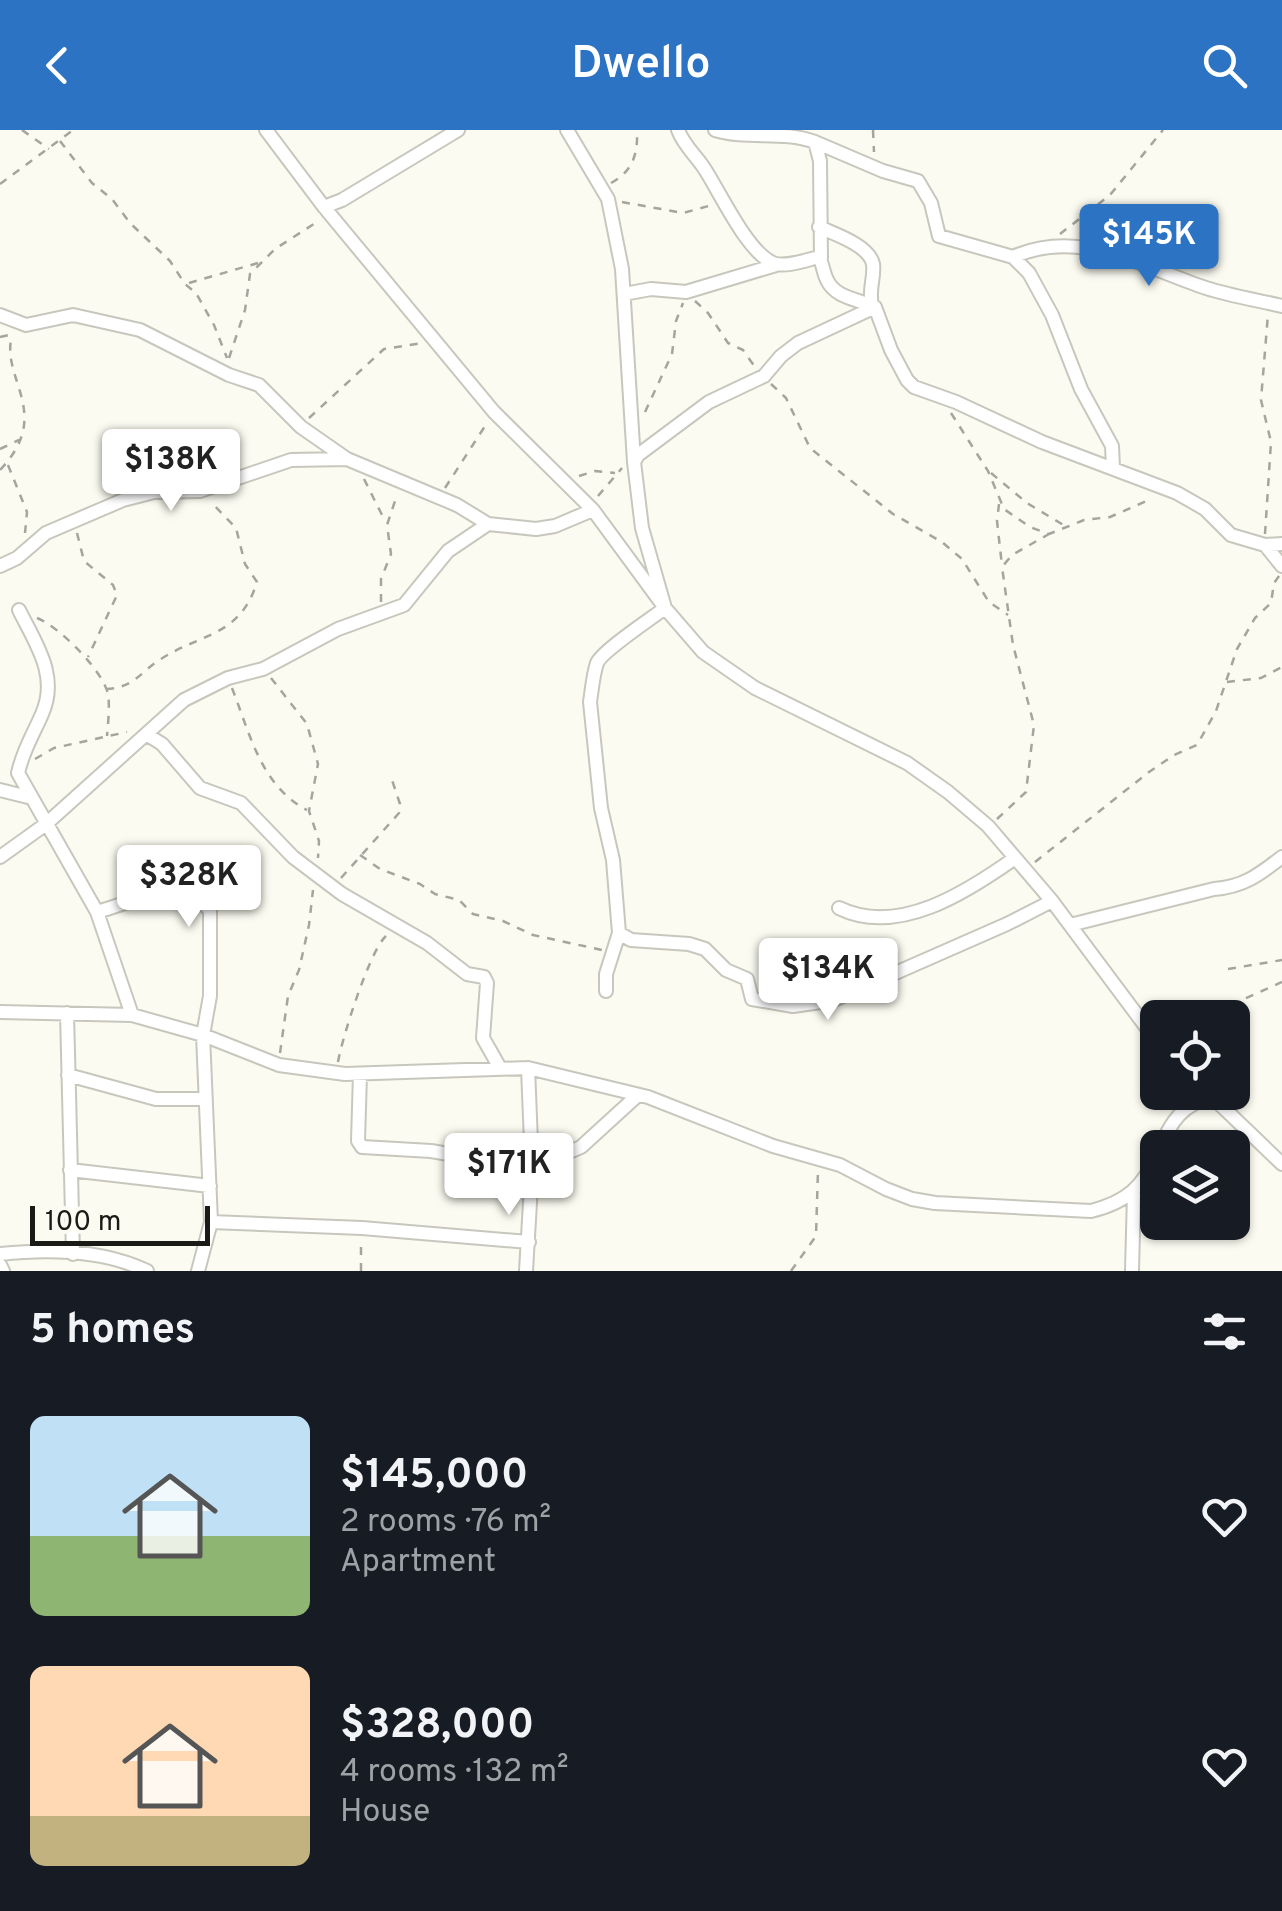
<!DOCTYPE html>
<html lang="en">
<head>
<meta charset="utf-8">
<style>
	:root { --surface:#171b24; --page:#20242c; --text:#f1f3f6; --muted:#9ea1a6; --accent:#2c73c3 }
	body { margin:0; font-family:Overpass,sans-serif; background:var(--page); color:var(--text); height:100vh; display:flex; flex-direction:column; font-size:38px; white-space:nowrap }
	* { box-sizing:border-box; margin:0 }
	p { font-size:32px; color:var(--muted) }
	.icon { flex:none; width:55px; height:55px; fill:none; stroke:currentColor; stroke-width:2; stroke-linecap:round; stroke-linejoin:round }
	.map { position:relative; height:1141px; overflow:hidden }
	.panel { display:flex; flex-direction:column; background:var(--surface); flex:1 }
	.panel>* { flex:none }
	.controls { position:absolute; left:1140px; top:870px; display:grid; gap:20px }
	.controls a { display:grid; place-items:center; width:110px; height:110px; border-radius:15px; background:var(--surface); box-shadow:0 2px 8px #0004; font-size:50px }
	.scale { position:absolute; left:30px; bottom:25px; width:180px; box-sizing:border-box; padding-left:10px; border:5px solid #1a1a17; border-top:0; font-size:28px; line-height:35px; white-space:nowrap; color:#1a1a17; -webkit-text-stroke:8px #fbfbf1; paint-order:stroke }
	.price { position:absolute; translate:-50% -85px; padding:0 22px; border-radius:10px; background:#fff; color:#222; font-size:32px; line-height:65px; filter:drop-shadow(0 2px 5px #0008) }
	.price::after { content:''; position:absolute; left:50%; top:60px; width:30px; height:22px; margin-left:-15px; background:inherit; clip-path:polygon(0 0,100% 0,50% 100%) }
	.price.selected { background:var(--accent); color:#fff }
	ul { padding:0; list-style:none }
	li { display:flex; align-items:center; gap:30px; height:250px; padding:0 30px }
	li span { display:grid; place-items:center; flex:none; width:280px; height:200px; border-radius:15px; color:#555 }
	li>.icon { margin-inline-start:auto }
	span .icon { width:120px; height:120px; fill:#fffc; stroke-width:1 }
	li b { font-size:42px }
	h2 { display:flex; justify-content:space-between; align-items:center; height:120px; padding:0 30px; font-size:42px }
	header { display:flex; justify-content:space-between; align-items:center; height:130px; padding:0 30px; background:var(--accent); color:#fff; font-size:45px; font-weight:600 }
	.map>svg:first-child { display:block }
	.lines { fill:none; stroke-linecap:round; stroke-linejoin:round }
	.minor-casing { stroke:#c8c7be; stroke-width:16 }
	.path { stroke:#a5a59e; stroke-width:2.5; stroke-dasharray:8 8; stroke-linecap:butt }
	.minor { stroke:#fff; stroke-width:12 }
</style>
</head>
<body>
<header><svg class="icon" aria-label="back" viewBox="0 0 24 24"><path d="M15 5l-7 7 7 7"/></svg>Dwello<svg class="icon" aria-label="search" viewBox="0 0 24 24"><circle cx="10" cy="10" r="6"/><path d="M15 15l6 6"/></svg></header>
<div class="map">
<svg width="1282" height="1141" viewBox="0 0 1282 1141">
	<rect width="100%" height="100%" fill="#fbfbf1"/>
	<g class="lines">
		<g class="minor-casing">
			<path id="minor" d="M266,0l58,77 170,205 99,98 72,98 38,44 52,36 152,75 41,29 40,34 64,75 106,142
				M567,0l41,69 14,70 12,193 8,66 23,80c-13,10 -63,43 -68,55 -4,12 -5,26 -7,39l11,106 12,52 6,73 -13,41v17
				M678,0c6,16 17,24 26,38 16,24 43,84 69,95 12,5 33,-3 46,-6 4,7 4,15 8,23 9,19 32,19 48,27l16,43 16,30 7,7 42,15 86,40 135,51 28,16 26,26 34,10 17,-1
				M715,0c33,10 67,0 100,12l5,19 1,97
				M815,12l68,29 35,10 13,22 8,33 74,21 16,16 23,42 29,74 31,57 1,22
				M324,77l18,-7 116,-70
				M819,97c15,7 50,18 54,37 2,14 -5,25 -1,41
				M1013,127c67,-30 130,10 193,31 25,8 51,12 76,18
				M624,164l27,-5 35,3 90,-27
				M0,185l26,10 47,-10 67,15 89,45 30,10 42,42 46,32 110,46 31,19 48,5 19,-3 38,-16
				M634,332l4,-7 71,-53 55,-26 17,-20 17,-13 77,-36
				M1265,415l17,21
				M0,436l17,-8 29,-25 77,-33 31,-8 46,-1 91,-31 56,-1
				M19,480c17,34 40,66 23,104 -9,21 -19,36 -24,59l79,139 35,103
				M146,604l16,10 38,44 41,15 52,54 49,37 85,49 40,31 17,3 3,6 -4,55 17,30
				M0,660l32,8
				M0,727l46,-33 138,-124 44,-22 35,-9 75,-40 66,-24 44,-54 40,-27
				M839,778c59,29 128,-16 176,-50
				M97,782c37,-10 85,-38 113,-1v85l-7,39 8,187 -13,49
				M1070,795l144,-36c29,-2 45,-14 68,-32
				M619,803l12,7 58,4 16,5 21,21 21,9 5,20 41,7 41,-6 173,-76 45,-23
				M0,882l132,3 71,20 76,30 66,9 183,-6 120,29 125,49 67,19 46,24 26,10 23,4 156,8c36,-9 52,-24 67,-58
				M67,883l6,241
				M360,944l-2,67 4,6 69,4 101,17 49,-21 57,-52
				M68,945l88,24h49
				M1207,962l75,72
				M1160,1018c11,-27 23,-44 52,-51
				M70,1040l140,16
				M211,1092l151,6 167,14
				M0,1124c47,-5 104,-4 147,17
				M0,1135l3,6
				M526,1141l6,-103 -4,-100
				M1132,1141l2,-77"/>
		</g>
		<path class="path" d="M22,0l27,19
			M873,0l1,22
			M60,11l32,42 20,16 18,24 40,38 15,23 11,9 18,32 13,33
			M611,53c22,-12 27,-29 26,-53
			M0,54l73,-54
			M622,72l61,11 29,-8
			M1060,104l50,-39 53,-65
			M189,153l69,-20
			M695,171l13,12 20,30 15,7 12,17
			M0,207l13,-3
			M229,228l16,-48 5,-36 25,-25 45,-29
			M771,254l15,14 24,50 83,66 49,28 20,17 27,43 19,13
			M645,282l27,-58 4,-33 7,-18
			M951,283l37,58 16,38 26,18 19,7 35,-14 26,-3 41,-18
			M309,288l75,-69 38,-6
			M0,319l21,-10
			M8,335l19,47 -2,21
			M0,340c54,-57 0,-90 12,-135
			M991,343l36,30 38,23
			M579,346l16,-5 20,2
			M364,349l21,42
			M445,358l42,-65
			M598,366l24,-28
			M999,374l-2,17 5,45
			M77,403l7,28 29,24 4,10 -29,62
			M1265,404l6,-92 -10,-42 7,-86
			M381,472v-23l10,-25 -4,-29 10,-30
			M37,488c23,9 66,53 71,76 2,13 0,29 -1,42
			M271,548l36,46 11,40 -9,47 10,30 -1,17
			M1227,552l34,-4 21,-11
			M232,558c18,46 29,98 75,122
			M106,559c28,-1 34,-17 55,-30 40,-26 79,-22 96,-77l-12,-18 -9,-36 -25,-26
			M35,629l19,-11 73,-16
			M997,689l29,-27 8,-67 -21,-80 -11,-78 10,-12 37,-21
			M360,725l20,14 40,15 15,10 24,6 14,14 30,7 30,14 69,15
			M1035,732l114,-90 25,-17 23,-10 19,-34 21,-62 18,-31 16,-15 3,-20 5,-7
			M341,748l58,-65 1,-9 -10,-30
			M1228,839l54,-9
			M1221,888l21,-18 40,-18
			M280,923l8,-57 11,-26 10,-45 4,-35
			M338,932c4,-24 32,-112 48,-126
			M361,1141v-28
			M791,1141l25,-35 2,-66"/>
		<use href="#minor" class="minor"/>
	</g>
</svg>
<div class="controls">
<a><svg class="icon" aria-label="locate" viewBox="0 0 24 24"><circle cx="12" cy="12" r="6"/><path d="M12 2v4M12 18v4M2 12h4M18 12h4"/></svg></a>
<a><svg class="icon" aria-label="layers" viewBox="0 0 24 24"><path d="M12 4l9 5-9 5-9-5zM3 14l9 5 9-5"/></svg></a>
</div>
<div class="scale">100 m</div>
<b class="price selected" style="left:1149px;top:159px">$145K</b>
<b class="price" style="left:171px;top:384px">$138K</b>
<b class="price" style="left:189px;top:800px">$328K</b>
<b class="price" style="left:828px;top:893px">$134K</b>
<b class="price" style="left:509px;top:1088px">$171K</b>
</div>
<section class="panel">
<h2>5 homes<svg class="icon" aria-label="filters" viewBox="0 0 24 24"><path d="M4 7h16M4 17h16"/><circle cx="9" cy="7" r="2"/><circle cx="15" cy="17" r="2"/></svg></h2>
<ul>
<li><span style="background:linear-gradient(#bfe0f5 60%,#8fb573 0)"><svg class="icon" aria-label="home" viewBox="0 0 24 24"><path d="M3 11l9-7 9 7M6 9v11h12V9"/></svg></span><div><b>$145,000</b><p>2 rooms · 76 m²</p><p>Apartment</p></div><svg class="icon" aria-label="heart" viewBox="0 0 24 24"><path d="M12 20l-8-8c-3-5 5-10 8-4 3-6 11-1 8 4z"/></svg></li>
<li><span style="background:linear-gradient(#ffd9b3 75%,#c2b280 0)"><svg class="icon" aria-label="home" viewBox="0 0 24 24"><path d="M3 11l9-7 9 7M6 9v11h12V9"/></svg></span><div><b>$328,000</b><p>4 rooms · 132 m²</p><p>House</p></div><svg class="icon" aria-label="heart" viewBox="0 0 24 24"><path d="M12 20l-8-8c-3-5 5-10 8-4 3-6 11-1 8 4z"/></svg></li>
</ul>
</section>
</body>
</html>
